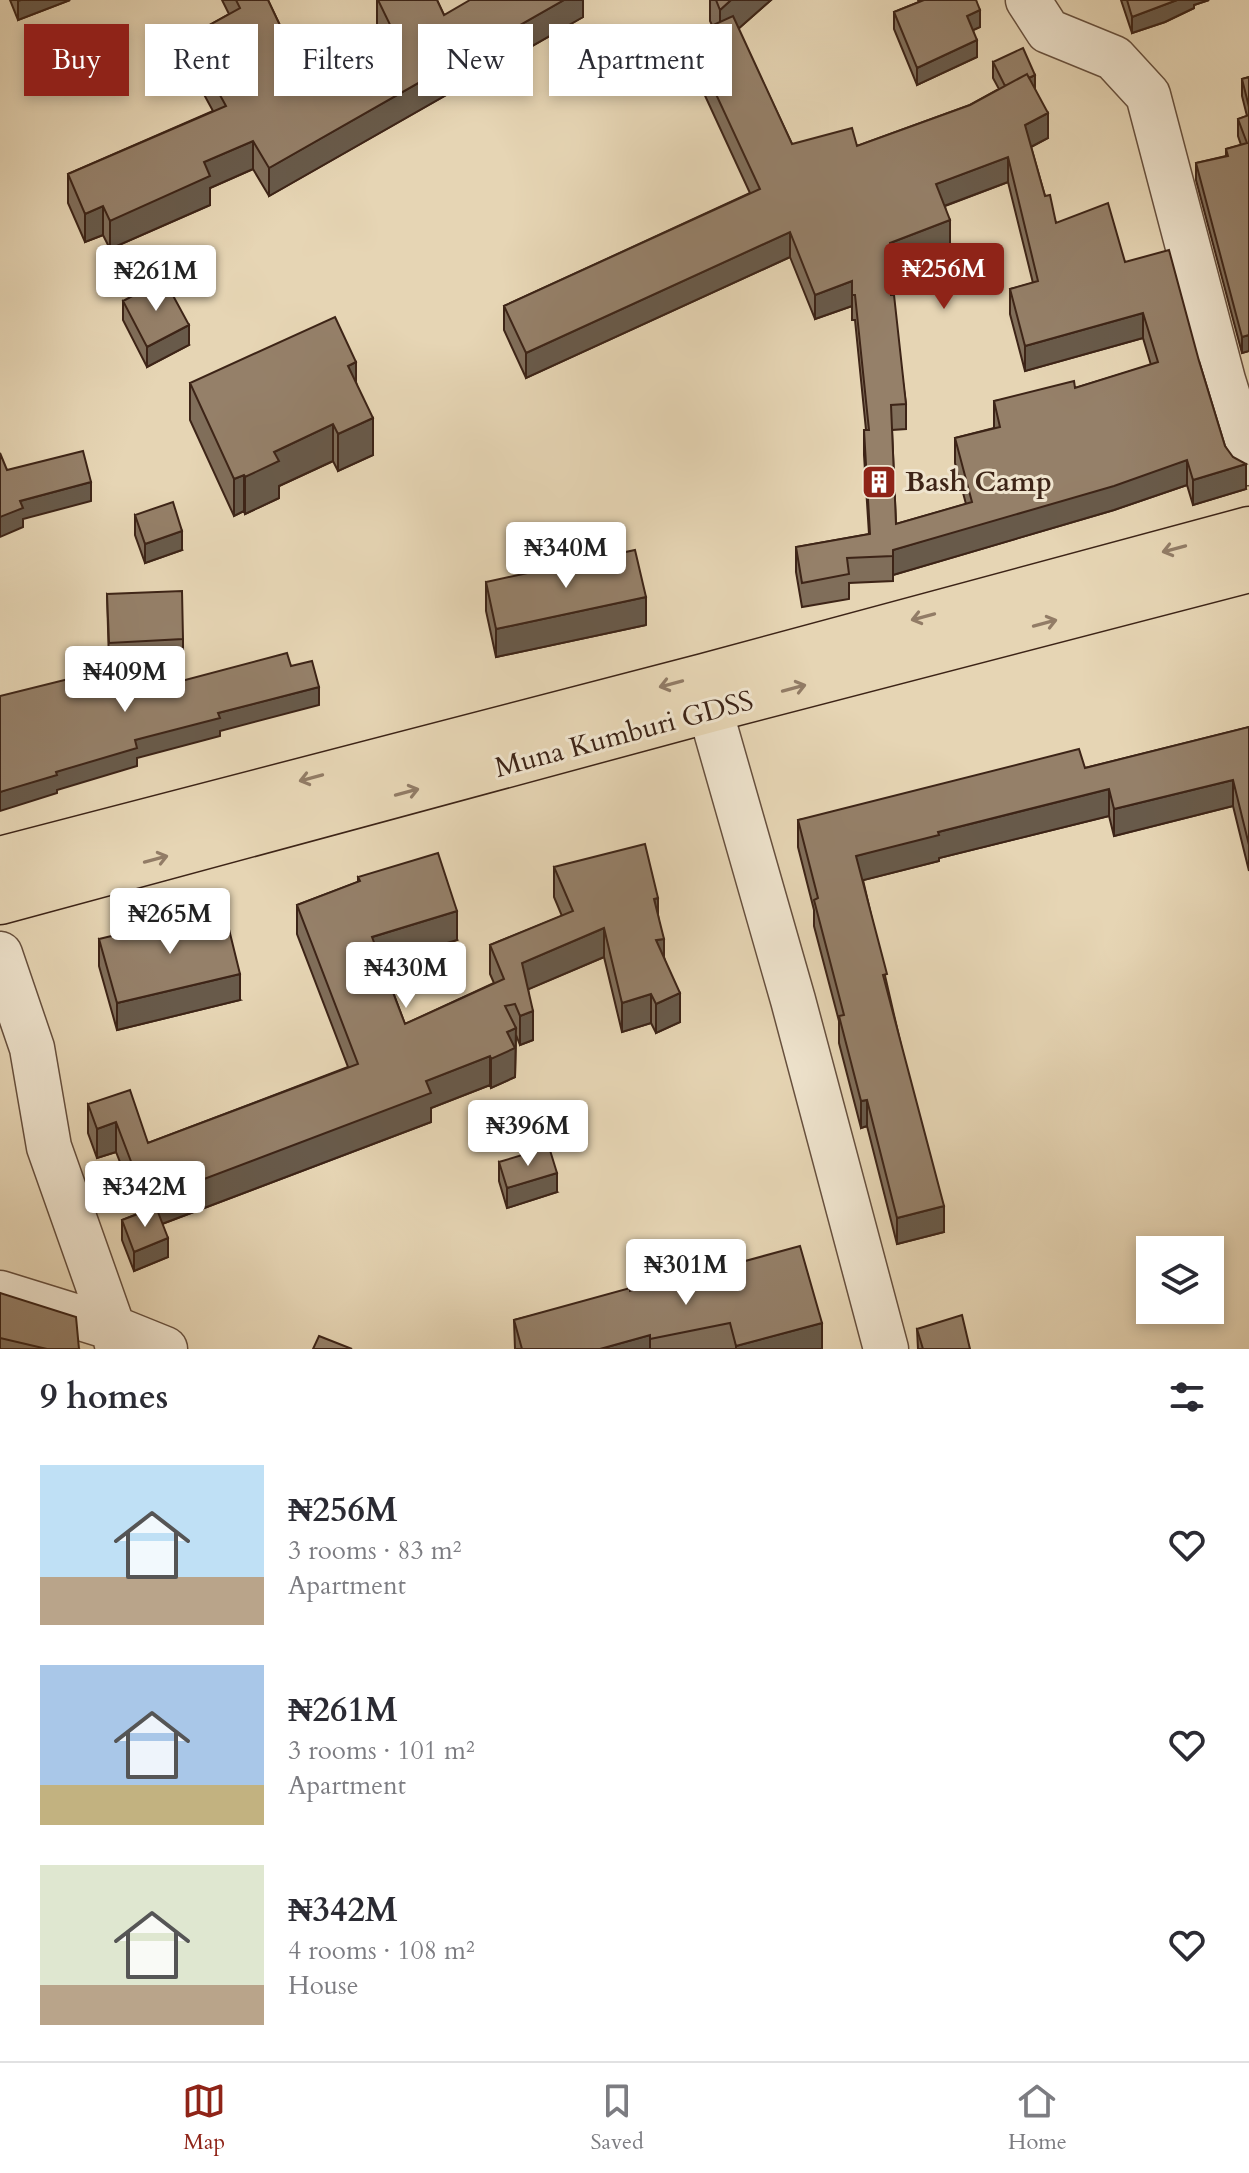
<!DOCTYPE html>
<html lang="en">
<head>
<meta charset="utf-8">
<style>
	:root { --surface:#fff; --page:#f7f7f7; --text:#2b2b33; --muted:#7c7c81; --line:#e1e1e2; --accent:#8f2418 }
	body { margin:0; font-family:Cardo,serif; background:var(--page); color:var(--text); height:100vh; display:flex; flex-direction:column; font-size:30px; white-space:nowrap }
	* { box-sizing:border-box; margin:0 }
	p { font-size:26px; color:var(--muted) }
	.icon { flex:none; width:44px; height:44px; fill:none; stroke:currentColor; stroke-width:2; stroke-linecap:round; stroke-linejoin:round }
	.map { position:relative; height:1349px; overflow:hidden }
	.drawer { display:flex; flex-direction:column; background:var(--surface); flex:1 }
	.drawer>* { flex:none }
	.guide { position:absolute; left:24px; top:24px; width:800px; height:72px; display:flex; gap:16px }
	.controls { position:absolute; left:1136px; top:1236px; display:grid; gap:16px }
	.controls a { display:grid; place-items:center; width:88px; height:88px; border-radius:0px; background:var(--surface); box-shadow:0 4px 12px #0003; font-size:40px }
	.price { position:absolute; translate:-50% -68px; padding:0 18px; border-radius:8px; background:#fff; color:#222; font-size:26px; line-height:52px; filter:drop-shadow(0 2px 4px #0008) }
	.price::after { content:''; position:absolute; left:50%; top:48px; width:24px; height:18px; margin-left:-12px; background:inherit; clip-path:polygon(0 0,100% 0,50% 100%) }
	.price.selected { background:var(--accent); color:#fff }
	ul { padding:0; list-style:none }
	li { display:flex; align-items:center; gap:24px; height:200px; padding:0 40px }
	li span { display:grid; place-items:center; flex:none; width:224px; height:160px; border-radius:0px; color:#555 }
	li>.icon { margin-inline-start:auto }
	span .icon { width:96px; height:96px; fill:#fffc; stroke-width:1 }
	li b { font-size:34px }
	h2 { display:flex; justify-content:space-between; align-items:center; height:96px; padding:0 40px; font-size:34px }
	.chip { padding:0 28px; border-radius:0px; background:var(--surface); box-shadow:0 4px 12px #0003; font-size:28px; line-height:72px }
	.chip.selected { background:var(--accent); color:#fff }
	.menu { display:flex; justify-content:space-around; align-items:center; height:112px; border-top:2px solid var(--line); background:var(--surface); font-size:22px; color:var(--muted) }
	.menu a { display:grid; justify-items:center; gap:4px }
	.menu .selected { color:var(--accent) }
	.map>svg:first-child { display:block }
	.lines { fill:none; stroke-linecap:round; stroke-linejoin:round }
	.minor-casing { stroke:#67503e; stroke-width:47 }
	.highway-casing { stroke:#3d2417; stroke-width:47 }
	.minor { stroke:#efe4ce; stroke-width:44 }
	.highway { stroke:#e6d5b4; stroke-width:44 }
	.wall { fill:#806e5a; stroke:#3d2417; stroke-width:2; fill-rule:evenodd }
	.shaded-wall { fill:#685a4a; stroke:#3d2417; stroke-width:2 }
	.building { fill:#958069; stroke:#3d2417; stroke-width:2; fill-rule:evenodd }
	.oneway { stroke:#927c66 }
	.labels { text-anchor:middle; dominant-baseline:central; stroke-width:6; stroke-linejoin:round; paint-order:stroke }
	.poi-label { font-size:28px; font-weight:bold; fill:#3d2417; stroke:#efe4ce; text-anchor:start }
	.street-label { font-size:28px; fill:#3d2417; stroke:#efe4ce }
</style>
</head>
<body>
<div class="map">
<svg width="1249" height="1349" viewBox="0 0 1249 1349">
	<rect width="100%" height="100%" fill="#e6d5b4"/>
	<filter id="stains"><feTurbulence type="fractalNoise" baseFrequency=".0025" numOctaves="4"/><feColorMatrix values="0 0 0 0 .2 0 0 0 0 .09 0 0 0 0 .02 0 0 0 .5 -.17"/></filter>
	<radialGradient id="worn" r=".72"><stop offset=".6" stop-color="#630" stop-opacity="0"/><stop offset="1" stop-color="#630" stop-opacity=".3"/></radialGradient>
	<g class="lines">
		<g class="minor-casing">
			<path id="minor" d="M1028,0l20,31 66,27 34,37 75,285 26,83
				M710,710l83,290 93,349
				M0,954l32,94 17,99 64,181 5,21
				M0,1293l113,35 52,21"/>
		</g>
		<g class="highway-casing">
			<path id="highway" d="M0,859l704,-183 545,-147
				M0,902l710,-192 539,-140"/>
		</g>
		<use href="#minor" class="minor"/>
		<use href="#highway" class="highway"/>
	</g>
	<path class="wall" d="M10,0h60l-52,20z
		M222,0h46l43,91 76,-44 -10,-21v-26h60l7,15 139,-15v17l-314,179 -16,-27 -43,19v17l-100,44 -7,-14 -18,7 -17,-39v-29l145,-63 -25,-46v-28l41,-23z
		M710,0h61l-33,29 54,115 65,2 113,-41 29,-16 -6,-11v-16l42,28 13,48 -17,9 14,49 11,27 69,39 74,99 26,85 21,43 -53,16 -6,-20 -73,25 -221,65v6l-44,2v16l-47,8 -6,-35v-25l73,-13 -5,-79v-25h2l-11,-110h-3v-14l-37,13 -25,-62 -264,121 -22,-48v-24l246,-113 -61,-132v-25l23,-11 -2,-4zM1008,182l25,101 -23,6v25l15,57 118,-33 8,27 -76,23 -81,13v27l-39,10v25l11,41 -70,20 -4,-94 14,-1v-25l-15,-109v-27l59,-23 -5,-39z
		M918,0h58l4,27 -7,3 4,27 -60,28 -23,-56v-17l25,-10z
		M1121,0h88l-15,5v3l-29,14 -33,11z
		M1249,77v274l-7,2 -46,-173v-17l30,-7v-7l15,-4 -3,-9v-17l9,-3 -5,-20v-17z
		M123,301l66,44 -42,22 -24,-47z
		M356,382l17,73 -35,16 -5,-10 -54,25v12l-34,16 -1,-3 -10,5 -44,-96v-37z
		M135,515l47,35 -37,13 -10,-28z
		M486,582l160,43 -150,32 -10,-46z
		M107,594l76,45v20l-74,3z
		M1249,727v144l-16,-65 -119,30 -5,-20 -170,42v3l-76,19 81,352 -47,12 -30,-118 -6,2 -22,-85v-22l-25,-95v-16l-16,-63v-27l287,-52z
		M554,867l104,48 6,42 16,65 -24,11 -5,-10 -29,9 -18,-75 -76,32 5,51 -13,5 -4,-10 -1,42 -24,11 -1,-3 -59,23v14l-269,102 6,33 -34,14 -12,-31v-20l18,-7 -24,-61 -19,6 -9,-25v-29l60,39 200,-76 -51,-133v-29l61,-23v-5l99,63 -75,23 23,61 89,-41 -4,-9v-29l72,-29 -8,-19z
		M99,939l141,61 -123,30 -18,-64z
		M499,1162l58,30 -50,16 -8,-27z
		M683,1278l139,71h-307l-1,-29z
		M0,1293l79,56h-79z
		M917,1329l53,20h-52z"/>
	<path class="shaded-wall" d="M21,0h49l-52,20v-19z
		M564,0h19v17l-314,179v-28z
		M731,0h40l-51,45v-35z
		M1177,0h32l-15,5v3l-29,14 -33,11v-16z
		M980,10v17l-13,6v-17z
		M977,40v17l-60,28v-17z
		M1035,75v17l-28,-3z
		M1048,113v25l-23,12v-25z
		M253,141v28l-43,19v17l-100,44v-28l94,-59z
		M1008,157v25l-72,27v-25z
		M103,206v29l-18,7v-28z
		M950,220v25l-60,23v-25z
		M790,232v25l-264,121v-25z
		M852,281v25l-37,13v-24z
		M1143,313v25l-118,33v-25z
		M189,325v20l-42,22v-20z
		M1249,335v16l-7,2v-16z
		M356,362v37l-8,-33z
		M373,418v37l-35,16v-37z
		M333,424v37l-54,25v12l-34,16v-37l29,-25z
		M1187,460v25l-73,25 -221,65v-25z
		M1246,464v25l-53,16v-25z
		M244,475v36l-10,5v-37z
		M91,482v19l-68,18v8l-23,10v-20l20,-16z
		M182,531v19l-37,13v-19z
		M646,597v28l-150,32v-28z
		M319,687v18l-99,26v5l-83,22v8l-80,24v3l-57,18v-19l56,-20 79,-32 83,-27z
		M1233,780v26l-119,30v-27z
		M1109,789v27l-170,42v3l-83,21v-26l82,-24z
		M658,898v29l-4,-28z
		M457,911v29l-85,26v-29z
		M604,928v29l-82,35v-29z
		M664,939v29l-8,-28z
		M240,974v26l-123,30v-27z
		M680,993v29l-24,11v-29z
		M651,994v29l-29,9v-29z
		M533,1011v29l-13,5v-29z
		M516,1028l-1,49 -24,11v-29l16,-27z
		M490,1056v29l-59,23v14l-285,108v-29l280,-120z
		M867,1100v26l-6,2v-27z
		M116,1122v30l-19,6v-29z
		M557,1173v19l-50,16v-20z
		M944,1206v26l-47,12v-26z
		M168,1238v19l-34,14v-19z
		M822,1323v26h-86v-3z
		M650,1335v14h-50z"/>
	<path class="building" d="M236,0h32l43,91 87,-50 -20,-41h59l7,15 26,-15h94l-295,168 -16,-27 -49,21 6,14 -100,45 -7,-15 -18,8 -17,-40 158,-68 -38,-69 52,-29z
		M716,0h15l-11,10z
		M924,0h52l4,10 -13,6 10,24 -60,28 -23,-56z
		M1127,0h50l-45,17z
		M733,16l59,128 60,-16 5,18 113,-41 57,-31 21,39 -23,12 20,71 5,-1 6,28 52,-20 17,59 44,-12 30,111 26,85 8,11 13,7 -53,16 -6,-20 -73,26 -221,64v6l-46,2 2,16 -47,9 -6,-36 74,-13 -6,-104h5l-14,-135h-3v-14l-37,14 -25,-63 -264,121 -22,-47 256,-117 -71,-153zM1008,157l30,124 -28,8 15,57 118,-33 15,49 -83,26 -1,-7 -80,20 6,26 -45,11 17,64 -76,22 -5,-119 15,-1 -12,-109h-3l-1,-52 60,-23 -14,-36z
		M1023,48l12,27 -6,3 -2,-4 -22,12 -12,-24z
		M1249,77v30l-7,-28z
		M1249,115v220l-7,2 -46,-174 32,-7 -2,-7 21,-6 -9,-24z
		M164,279l25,46 -42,22 -24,-46z
		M335,317l21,45 -8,4 25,52 -35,16 -5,-10 -59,28 5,9 -34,16 -1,-2 -10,4 -44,-96z
		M83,451l8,31 -71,19 3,7 -23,9v-64l7,17z
		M173,502l9,29 -37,13 -10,-29z
		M635,550l11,47 -150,32 -10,-47z
		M182,591l1,48 -74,4 -2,-49z
		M287,653l4,13 21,-5 7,26 -101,26 2,5 -85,22 2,8 -81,24 1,3 -57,17v-96l113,-28 8,29z
		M1249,727v118l-16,-65 -119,29 -5,-20 -171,43 1,3 -83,21 31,118 -4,1 61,231 -47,12 -30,-118 -6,1 -22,-85 5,-1 -30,-115 4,-2 -20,-78 281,-71 6,19z
		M645,844l13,54 -4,1 10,40 -8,1 24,53 -24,11 -5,-10 -29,9 -18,-75 -82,35 11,48 -13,5 -5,-12 -10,2 11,22 -9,4 8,16 -24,11 -1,-3 -64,25 5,12 -285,108 -30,-79 -19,7 -9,-25 42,-14 18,53 210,-79 -61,-159 63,-24 -2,-4 80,-24 19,58 -85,26 33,87 99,-45 -14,-34 83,-34 -19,-44z
		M224,909l16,65 -123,29 -18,-64z
		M549,1147l8,26 -50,15 -8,-26z
		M156,1207l12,31 -34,14 -12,-32z
		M800,1246l22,77 -86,23 -6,-23 -80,16v-4l-50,14h-78l-8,-29 116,-32v3l53,-17v4z
		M0,1293l76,24 3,32h-32l-47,-11z
		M962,1315l8,34h-47l-6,-20z
		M319,1336l33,13h-39z"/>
	<defs><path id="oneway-shaft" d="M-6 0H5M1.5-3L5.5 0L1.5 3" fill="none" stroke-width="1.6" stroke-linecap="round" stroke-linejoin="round" transform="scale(2)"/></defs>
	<g class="oneway">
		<use href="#oneway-shaft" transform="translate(1174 549) rotate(165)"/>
		<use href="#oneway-shaft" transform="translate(923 617) rotate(165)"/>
		<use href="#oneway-shaft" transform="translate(1045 623) rotate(-15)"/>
		<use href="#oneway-shaft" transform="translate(671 684) rotate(165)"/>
		<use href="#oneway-shaft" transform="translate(794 688) rotate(-15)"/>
		<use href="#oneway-shaft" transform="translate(311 778) rotate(165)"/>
		<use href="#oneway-shaft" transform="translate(407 792) rotate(-15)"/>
		<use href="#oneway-shaft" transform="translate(156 859) rotate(-15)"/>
	</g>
	<defs>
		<g id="building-square" transform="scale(1.8)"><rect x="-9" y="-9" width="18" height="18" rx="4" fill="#8f2418" stroke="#efe4ce"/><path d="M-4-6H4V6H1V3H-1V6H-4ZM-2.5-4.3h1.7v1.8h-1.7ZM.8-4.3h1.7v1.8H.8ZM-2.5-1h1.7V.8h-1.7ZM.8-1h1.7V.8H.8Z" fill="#fff"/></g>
	</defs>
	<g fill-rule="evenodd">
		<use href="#building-square" x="879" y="482"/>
	</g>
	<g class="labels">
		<g class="poi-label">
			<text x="905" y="482">Bash Camp</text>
		</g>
		<g class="street-label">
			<text transform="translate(624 734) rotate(-15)">Muna Kumburi GDSS</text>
		</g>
	</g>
	<rect width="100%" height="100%" filter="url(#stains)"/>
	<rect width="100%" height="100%" fill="url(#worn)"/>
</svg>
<div class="controls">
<a><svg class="icon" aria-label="layers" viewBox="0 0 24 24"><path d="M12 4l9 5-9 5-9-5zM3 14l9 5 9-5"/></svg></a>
</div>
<b class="price selected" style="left:944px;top:311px">₦256M</b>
<b class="price" style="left:156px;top:313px">₦261M</b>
<b class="price" style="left:566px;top:590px">₦340M</b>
<b class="price" style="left:125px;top:714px">₦409M</b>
<b class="price" style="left:170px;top:956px">₦265M</b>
<b class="price" style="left:406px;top:1010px">₦430M</b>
<b class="price" style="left:528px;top:1168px">₦396M</b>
<b class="price" style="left:145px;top:1229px">₦342M</b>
<b class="price" style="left:686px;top:1307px">₦301M</b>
<div class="guide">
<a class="chip selected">Buy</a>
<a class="chip">Rent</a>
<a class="chip">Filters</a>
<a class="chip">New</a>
<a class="chip">Apartment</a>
</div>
</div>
<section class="drawer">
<h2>9 homes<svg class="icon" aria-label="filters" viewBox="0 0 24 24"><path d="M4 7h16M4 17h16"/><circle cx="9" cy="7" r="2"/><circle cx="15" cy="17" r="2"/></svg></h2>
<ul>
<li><span style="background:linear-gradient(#bfe0f5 70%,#b9a48a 0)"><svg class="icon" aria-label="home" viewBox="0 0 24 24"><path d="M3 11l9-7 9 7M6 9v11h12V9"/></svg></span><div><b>₦256M</b><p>3 rooms · 83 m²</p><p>Apartment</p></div><svg class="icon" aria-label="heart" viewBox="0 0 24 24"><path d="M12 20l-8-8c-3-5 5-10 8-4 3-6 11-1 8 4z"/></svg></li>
<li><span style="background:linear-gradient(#a9c7e8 75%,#c2b280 0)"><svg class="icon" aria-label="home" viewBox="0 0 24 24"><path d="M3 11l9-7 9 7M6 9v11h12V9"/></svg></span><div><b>₦261M</b><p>3 rooms · 101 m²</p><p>Apartment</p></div><svg class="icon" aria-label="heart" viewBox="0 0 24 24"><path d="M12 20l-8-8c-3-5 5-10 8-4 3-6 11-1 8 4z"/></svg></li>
<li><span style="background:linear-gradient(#dfe7d0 75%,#b9a48a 0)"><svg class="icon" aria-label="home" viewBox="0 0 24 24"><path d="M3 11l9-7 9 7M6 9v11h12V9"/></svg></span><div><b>₦342M</b><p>4 rooms · 108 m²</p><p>House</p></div><svg class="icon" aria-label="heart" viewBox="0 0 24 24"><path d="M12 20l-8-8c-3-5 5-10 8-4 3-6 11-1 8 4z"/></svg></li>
</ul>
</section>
<nav class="menu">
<a class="selected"><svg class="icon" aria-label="map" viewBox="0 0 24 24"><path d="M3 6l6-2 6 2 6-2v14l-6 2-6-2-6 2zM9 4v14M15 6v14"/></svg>Map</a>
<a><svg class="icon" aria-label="saved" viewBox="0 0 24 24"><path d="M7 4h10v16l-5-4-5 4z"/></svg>Saved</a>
<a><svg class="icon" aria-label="home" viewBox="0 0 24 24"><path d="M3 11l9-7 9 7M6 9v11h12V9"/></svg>Home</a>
</nav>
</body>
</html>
